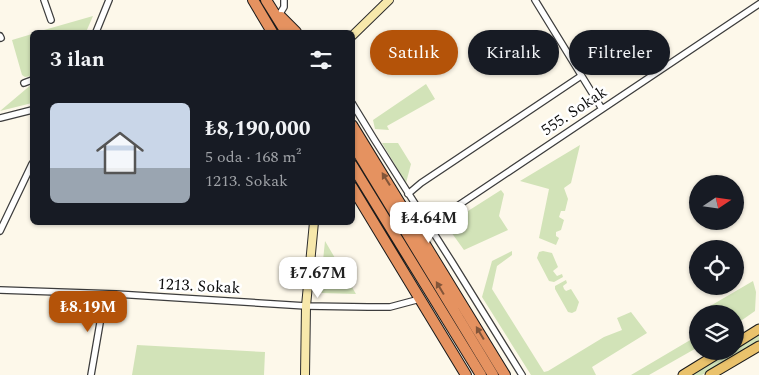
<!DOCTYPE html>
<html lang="tr">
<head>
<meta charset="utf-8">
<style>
	:root { --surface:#171b24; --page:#242831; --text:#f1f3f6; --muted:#9ea1a6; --accent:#b45309 }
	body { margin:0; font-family:Spectral,serif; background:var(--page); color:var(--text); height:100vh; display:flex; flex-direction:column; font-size:19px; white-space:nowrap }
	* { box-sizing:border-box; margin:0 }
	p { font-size:16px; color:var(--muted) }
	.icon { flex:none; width:28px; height:28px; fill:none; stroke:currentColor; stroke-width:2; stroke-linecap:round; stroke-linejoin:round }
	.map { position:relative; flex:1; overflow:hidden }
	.drawer { position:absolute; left:30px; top:30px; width:325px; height:195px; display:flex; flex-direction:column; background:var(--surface); border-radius:8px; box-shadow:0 1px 4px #0004 }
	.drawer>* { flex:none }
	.top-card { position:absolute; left:370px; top:30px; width:314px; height:45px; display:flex; gap:10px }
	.needle { width:32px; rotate:77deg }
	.tools { position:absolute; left:689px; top:175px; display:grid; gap:10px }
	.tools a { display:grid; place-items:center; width:55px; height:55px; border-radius:50%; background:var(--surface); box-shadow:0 1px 4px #0004; font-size:25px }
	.price { position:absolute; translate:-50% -42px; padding:0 11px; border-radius:10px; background:#fff; color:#222; font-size:16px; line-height:32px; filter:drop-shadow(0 1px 2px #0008) }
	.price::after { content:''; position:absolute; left:50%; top:30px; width:15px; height:11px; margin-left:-8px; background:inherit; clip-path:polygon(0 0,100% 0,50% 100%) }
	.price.current { background:var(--accent); color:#fff }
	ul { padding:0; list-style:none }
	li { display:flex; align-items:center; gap:15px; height:125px; padding:0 20px }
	li span { display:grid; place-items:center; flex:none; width:140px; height:100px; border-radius:8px; color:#555 }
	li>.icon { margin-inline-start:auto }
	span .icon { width:60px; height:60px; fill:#fffc; stroke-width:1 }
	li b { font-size:21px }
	h2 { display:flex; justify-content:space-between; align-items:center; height:60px; padding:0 20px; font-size:21px }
	.tag { padding:0 18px; border-radius:22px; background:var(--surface); box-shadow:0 1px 4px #0004; font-size:18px; line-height:45px }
	.tag.current { background:var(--accent); color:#fff }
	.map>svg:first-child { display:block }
	.green { fill:#d2e3b8 }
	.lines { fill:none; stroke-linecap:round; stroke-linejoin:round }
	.street-casing { stroke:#3d3d3d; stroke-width:8 }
	.secondary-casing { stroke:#2c2c2c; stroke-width:10 }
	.primary-casing { stroke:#1b1b1b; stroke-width:11 }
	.highway-casing { stroke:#1b1b1b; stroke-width:12 }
	.street { stroke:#fff; stroke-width:5.5 }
	.secondary { stroke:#f7e8ab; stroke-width:8 }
	.primary { stroke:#eac26c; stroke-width:9 }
	.highway { stroke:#e59260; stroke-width:10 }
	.oneway { fill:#825539 }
	.labels { text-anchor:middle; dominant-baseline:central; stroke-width:5; stroke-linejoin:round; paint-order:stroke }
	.street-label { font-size:16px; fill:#0a0a0a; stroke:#fff }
</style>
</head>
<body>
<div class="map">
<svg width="759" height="375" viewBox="0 0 759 375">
	<rect width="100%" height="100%" fill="#fdf8ea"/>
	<path class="green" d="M93,16l-7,16h-49z
		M32,34v42l-7,1 -3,-2 -10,-35z
		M32,84v19l-32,8z
		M426,84l9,15 -48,27 2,4 -14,-1 -2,-9z
		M382,143h16l13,21 -5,19z
		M580,145l-9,38 -7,5 4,11 -3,12h-4l-2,6 5,3 -3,10 -5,2v4l3,2 -3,7 -17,-7 10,-49 -29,-8z
		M501,190l3,4 -5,22 9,14 -44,20 -18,-25z
		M325,241l31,53 -34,-1 -2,-3z
		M512,251v4l-15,11 -5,23 52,83 4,-1 56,-34 18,-7 -5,-12 14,-6 16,21 -55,34 4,8h-65l-49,-78 10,-36z
		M543,251l9,2 6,14 -5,4 4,5 5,-2 1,3 -9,5 -5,-1 -12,-23 2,-6z
		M566,280l1,3 -4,3 1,3 2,2 5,-2 8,13 -3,9 -4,2 -4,-1 -13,-23v-3z
		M753,281l3,11 -1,19 -20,14v-11h-32l2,-5z
		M759,335v6l-57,34h-10l40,-24h3v-2z
		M697,336v12l-4,2 -44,25h-18z
		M137,345l128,7 -1,23h-132z"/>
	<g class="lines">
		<g class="street-casing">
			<path id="street" d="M44,0l7,20
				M535,0l67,109
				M279,15l5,-8v-7
				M96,32l13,-32
				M0,36l1,2
				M24,83l8,-3
				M352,103l22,36 78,123 70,113
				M0,118l32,-8
				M408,194l13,-11 160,-107
				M429,225l330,-221
				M0,231l32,-67
				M0,290l116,4 190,12 62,1h22l30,-8
				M91,375l14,-81"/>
		</g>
		<g class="secondary-casing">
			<path id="secondary" d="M352,36l37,-36
				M305,375l1,-69 8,-84"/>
		</g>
		<g class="primary-casing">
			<path id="primary" d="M735,344l24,-15
				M683,375l39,-24
				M710,375l49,-29"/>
		</g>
		<g class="highway-casing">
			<path id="highway" d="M253,0l19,32
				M266,0l20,32
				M281,17l15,15
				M352,125l153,250
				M352,143l141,232
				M352,165l129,210
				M352,187l114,188"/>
		</g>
		<use href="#street" class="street"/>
		<use href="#secondary" class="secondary"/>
		<use href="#primary" class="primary"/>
		<use href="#highway" class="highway"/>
	</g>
	<defs><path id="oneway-solid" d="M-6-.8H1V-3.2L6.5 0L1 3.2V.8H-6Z" transform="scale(1.25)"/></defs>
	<g class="oneway">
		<use href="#oneway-solid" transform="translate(386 179) rotate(-122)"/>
		<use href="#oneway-solid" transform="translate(440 288) rotate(-121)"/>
		<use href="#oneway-solid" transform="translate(480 333) rotate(-121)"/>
	</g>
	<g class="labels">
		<g class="street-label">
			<text transform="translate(574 111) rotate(-34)">555. Sokak</text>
			<text transform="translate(199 286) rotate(3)">1213. Sokak</text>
		</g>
	</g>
</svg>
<div class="tools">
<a><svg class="needle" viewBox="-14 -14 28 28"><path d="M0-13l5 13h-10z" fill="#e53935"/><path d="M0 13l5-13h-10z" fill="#9ea1a6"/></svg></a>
<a><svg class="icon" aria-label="locate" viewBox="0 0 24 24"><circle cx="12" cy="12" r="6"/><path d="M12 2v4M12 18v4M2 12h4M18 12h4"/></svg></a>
<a><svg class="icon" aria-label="layers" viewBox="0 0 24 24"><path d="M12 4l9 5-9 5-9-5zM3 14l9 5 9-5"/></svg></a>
</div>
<b class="price" style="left:429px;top:244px">₺4.64M</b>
<b class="price" style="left:318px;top:299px">₺7.67M</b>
<b class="price current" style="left:88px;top:333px">₺8.19M</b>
<div class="top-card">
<a class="tag current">Satılık</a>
<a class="tag">Kiralık</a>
<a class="tag">Filtreler</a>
</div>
<section class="drawer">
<h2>3 ilan<svg class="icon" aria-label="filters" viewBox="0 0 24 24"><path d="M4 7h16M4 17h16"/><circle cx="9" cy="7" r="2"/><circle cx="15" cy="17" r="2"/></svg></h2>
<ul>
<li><span style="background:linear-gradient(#c9d6e8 65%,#9aa5b1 0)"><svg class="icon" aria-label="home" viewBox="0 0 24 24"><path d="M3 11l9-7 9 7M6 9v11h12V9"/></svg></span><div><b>₺8,190,000</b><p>5 oda · 168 m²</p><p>1213. Sokak</p></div></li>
</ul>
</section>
</div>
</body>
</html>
